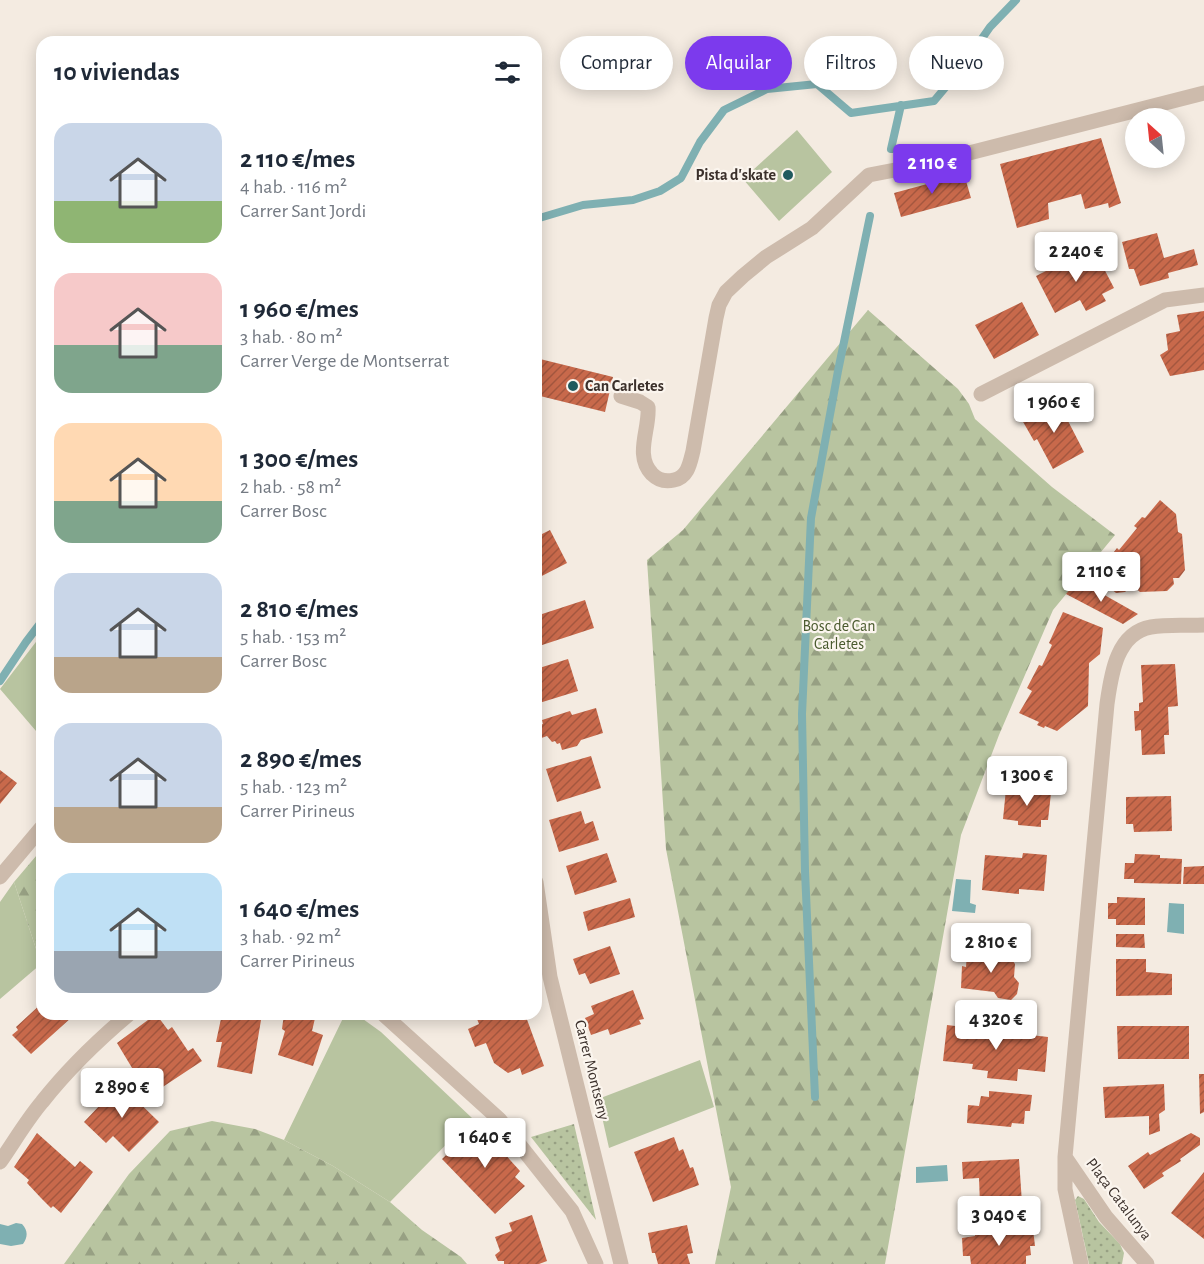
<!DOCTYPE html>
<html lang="es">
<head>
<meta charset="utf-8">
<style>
	:root { --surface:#fff; --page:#f6f6f7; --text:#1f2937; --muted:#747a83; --accent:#7c3aed }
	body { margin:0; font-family:"Alegreya Sans",sans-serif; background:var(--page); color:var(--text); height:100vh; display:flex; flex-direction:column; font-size:22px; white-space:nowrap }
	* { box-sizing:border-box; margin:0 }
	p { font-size:20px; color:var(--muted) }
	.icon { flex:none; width:33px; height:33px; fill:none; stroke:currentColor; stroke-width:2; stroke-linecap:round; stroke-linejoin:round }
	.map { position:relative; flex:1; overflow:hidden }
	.side { position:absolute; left:36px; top:36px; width:506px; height:984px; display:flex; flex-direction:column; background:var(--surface); border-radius:18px; box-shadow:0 3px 15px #0003 }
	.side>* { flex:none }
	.banner { position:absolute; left:560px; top:36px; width:554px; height:54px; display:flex; gap:12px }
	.needle { width:39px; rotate:333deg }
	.fabs { position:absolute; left:1125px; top:108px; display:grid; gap:12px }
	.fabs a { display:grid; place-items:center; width:60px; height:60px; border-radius:50%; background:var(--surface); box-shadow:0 3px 15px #0003; font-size:30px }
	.price { position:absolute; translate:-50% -51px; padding:0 14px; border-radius:6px; background:#fff; color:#222; font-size:20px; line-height:39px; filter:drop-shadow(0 2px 3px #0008) }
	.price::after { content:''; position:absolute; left:50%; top:36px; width:18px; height:14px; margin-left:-9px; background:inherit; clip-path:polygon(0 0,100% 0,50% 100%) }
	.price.selected { background:var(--accent); color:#fff }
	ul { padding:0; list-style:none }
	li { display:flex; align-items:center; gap:18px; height:150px; padding:0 18px }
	li span { display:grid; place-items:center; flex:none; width:168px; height:120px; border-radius:18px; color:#555 }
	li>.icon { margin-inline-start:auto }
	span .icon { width:72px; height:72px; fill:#fffc; stroke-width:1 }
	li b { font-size:26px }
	h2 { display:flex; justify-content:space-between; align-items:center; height:72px; padding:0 18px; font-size:26px }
	.pill { padding:0 21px; border-radius:27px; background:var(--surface); box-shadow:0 3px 15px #0003; font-size:21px; line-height:54px }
	.pill.selected { background:var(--accent); color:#fff }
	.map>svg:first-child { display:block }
	.grass { fill:#b8c4a0 }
	.forest { fill:url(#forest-firs) }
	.park { fill:url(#park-dots) }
	.water { fill:#7fb0b2 }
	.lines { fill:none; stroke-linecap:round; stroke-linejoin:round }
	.stream { stroke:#7fb0b2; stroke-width:8 }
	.building { fill:url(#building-hatch) }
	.minor { stroke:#cdbbac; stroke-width:15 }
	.poi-dot { fill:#1f5a5e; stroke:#fbf5ee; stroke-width:2 }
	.labels { text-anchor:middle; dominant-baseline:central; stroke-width:4.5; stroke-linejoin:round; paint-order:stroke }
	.poi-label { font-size:16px; font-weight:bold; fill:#3b302b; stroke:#fbf5ee; text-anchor:end }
	.park-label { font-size:16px; fill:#4a5a2e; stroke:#fbf5ee }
	.street-label { font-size:16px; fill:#3b302b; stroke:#fbf5ee }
</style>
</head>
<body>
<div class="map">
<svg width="1204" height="1264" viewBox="0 0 1204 1264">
	<defs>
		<pattern id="forest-firs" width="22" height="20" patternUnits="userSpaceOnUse" patternTransform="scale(1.5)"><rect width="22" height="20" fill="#b8c4a0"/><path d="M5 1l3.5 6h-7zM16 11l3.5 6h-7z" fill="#97a083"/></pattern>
		<pattern id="park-dots" width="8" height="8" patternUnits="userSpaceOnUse" patternTransform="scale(1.5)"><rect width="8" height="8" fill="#b8c4a0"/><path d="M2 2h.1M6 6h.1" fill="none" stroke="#97a083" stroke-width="1.8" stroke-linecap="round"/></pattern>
		<pattern id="building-hatch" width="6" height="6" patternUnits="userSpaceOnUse" patternTransform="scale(1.5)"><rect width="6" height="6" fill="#c8694b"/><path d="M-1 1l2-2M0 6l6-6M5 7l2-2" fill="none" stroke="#a4573f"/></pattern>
	</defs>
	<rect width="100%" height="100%" fill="#f4ebe1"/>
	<path class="grass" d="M797,130l35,42 -53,49 -36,-42z
		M42,634v104l-42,-49z
		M14,882l27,82 -41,35v-97z
		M345,1014h11l25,18 91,86 -82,84 -57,-36 -49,-26z
		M700,1060l14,47 -105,41 -11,-49z"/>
	<path class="forest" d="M868,310l90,79 11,15 6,15 77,68 63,48 -62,75 -54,125 -38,100 -76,429h-170l16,-77 -65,-338 -19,-289 36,-30z
		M42,849v114l-1,1 -27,-82z
		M212,1121l43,8 29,11 49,26 57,36 32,28 39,27 6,7h-403l65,-90 41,-43z"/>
	<path class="park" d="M574,1124l22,96 -65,-83z
		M1078,1196l6,3 15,23 21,22 4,9 -2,11h-33l-14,-64z"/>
	<path class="water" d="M956,879l15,1 -1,23 6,2 -1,8 -23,-2z
		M1169,903l15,1v30l-17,-2z
		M947,1165l1,16 -32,2v-16z
		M16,1223l6,1c6,6 6,13 1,20l-12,2 -11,-2v-20l8,2z"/>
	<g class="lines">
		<path class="stream" d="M891,149l10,-44
			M536,219l47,-14 50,-5 27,-9 21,-13 19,-36 24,-32 43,-21 50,-5 34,29 83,-12 26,-31 30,-43 26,-27
			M0,681l26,-39 16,-21
			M815,1097l-10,-226 -3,-157 9,-196 27,-147 32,-155"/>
	</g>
	<path class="building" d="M1101,138l20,65 -12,5 -1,-5 -23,6 -4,-15 -33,9 1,16 -32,9 -17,-64z
		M964,174l7,24 -70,19 -7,-24z
		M1157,233l7,25 30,-9 4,16 -30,8 1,5 -29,8 -6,-17h-5l-7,-27z
		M1086,251l7,13 7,-3 14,27 -12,6 4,7 -20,10 -6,-11 -25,13 -19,-37z
		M1022,302l17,33 -45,24 -19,-34z
		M1204,311v59l-34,6 -10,-21 8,-5 -2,-16 14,-3 -3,-16z
		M536,358l77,19 -8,35 -69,-17z
		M1060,400l10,20 -2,1 16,31 -31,17 -16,-30 -3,2 -12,-21z
		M1160,500l16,14 2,18 4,2 3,36 -6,8h-6l1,6 -7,7 -27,1 -8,-7 -7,7 -9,1 -19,-16 14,-18 -1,-2 7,-9 2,2 18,-22 -3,-2 8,-9 3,1z
		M550,530l17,33 -31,16v-42z
		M1078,580l60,34 -15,10 -57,-30z
		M585,600l9,28 -58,19v-31z
		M1063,612l40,16 -3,26 -11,9 -1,43 -31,25 -12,-5 -1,2 -7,-3 2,-3 -20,-9 13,-22 -5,-3 12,-23 3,1 10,-21 -3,-2z
		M568,659l10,32 -42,13v-35z
		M1175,664l3,42 -10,1 1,28h-5l1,19 -23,1 -1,-25 -6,1 -1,-20h5v-8l4,-1 -2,-37z
		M596,708l7,25 -22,7 -4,6 -15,4 -2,-7 -3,1 -2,-3 -3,1 -5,-6 -11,4v-14l7,-2 -1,-4 28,-9 2,4z
		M591,756l10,32 -44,14 -11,-33z
		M0,770l17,13 -17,21z
		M1006,789l45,4 -3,27h-7v7l-23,-2v-4l-15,-2z
		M1171,796l1,35 -38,1 -1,-8h-7v-27z
		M581,811l4,13 8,-3 6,19 -40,12 -10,-32z
		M607,853l10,29 -42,13 -9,-29z
		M1023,853l24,2 -3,36 -25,-2v5l-37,-4 3,-35 37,3z
		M1135,854l25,1v3l22,1 -1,25 -47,-1v-4h-10l1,-16h9z
		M1204,866v18h-21l1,-17z
		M1117,897l28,1v27h-29v-6h-8v-16h9z
		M630,898l5,19 -47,14 -5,-19z
		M1116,934h28l1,14 -29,-1z
		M610,946l10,28 -30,10 -5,-11 -6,2 -6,-16z
		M990,949h8l3,7 9,1 5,7 -1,13 5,6 -2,11 -6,6 -13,-2 -4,-6 -33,-4 1,-22 4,1 1,-14 18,1z
		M1116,959h30v13l26,2v21l-56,1z
		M633,990l11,29 -5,1 2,4 -31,11 -2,-6 -17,6 -6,-17 9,-4 -3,-8z
		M42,1003v11h27l3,3 -41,37 -19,-19 6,-5 -2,-3z
		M156,1014l12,16 4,-3 16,24 5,-3 9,13 -53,35 -32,-53z
		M222,1014h40l-10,60 -35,-7 5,-25h-6z
		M284,1014h32l-4,17 11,4 -10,31 -35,-11 7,-24 -3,-2z
		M475,1014h50l19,52 -22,9 -2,-7 -12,5 -14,-10 -8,-20 -11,4 -7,-18 11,-5z
		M947,1025l101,12 -3,35 -27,-3 -1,12 -30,-3 1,-7 -16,-2 1,-5 -30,-3z
		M1117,1026h72v33h-71z
		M1199,1074h5v38l-4,2z
		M120,1084l39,38 -30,30 -16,-16 -7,7 -22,-21z
		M1164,1084l1,26 -6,4 1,17 -11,4v-19l-44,2 -2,-31z
		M989,1091l43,4 -2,16h-5l-1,13 -12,-1 -1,4 -44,-4 1,-18 11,1 2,-10 8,1z
		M476,1122l44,49 -5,6 10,9 -30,28 -53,-55 26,-25 -2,-3z
		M37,1133l38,34 5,-6 13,11 -32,41 -8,-7 -2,2 -10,-10 -14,-15 2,-3 -15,-13z
		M1191,1133l9,5v7l-20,14 1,2 -19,12 2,3 -20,13 -16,-23 20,-14 2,3z
		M674,1137l5,14 4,-2 7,19 3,-1 6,18 -46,17 -19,-50z
		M1019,1159l3,44 -42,2 -1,-27 -16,1 -1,-17z
		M1204,1172v67l-33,-26z
		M532,1215l15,46 -8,3h-35v-3h-6l-3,-6 5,-4 -5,-14 17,-6 -3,-8z
		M687,1225l6,28 -6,1 3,10h-32l-3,-11h-3l-4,-20z
		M1033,1229l2,17h-5l1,9 -5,1v8h-55l-1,-8h-7l-1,-18 13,-2v-2z"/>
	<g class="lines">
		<path class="minor" d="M981,394l184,-94 39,-5
			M621,396l19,6 8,5c2,22 -14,48 4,67 6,6 14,8 22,6 14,-3 16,-17 19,-29l23,-133 3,-13 7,-13 17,-16 23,-19 46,-29 57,-53 57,-11 278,-71
			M0,877l42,-50
			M536,882l14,95 71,287
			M383,1014l116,105 73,92 24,53
			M1065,1157l41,60 41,47
			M0,1162c14,-20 26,-41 42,-60 26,-33 55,-61 87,-88
			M1081,1264l-16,-75v-32l42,-453c4,-28 9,-71 44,-77 17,-3 36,-1 53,-2"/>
	</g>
	<g class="poi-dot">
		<circle cx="788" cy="175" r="6"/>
		<circle cx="573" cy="386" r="6"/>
	</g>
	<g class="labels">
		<g class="poi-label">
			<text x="776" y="175">Pista d'skate</text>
			<text x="585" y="386" text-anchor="start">Can Carletes</text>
		</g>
		<g class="park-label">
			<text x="839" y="626">Bosc de Can<tspan x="839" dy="18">Carletes</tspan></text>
		</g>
		<g class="street-label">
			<text transform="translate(592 1070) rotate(76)">Carrer Montseny</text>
			<text transform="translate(1119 1199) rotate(53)">Plaça Catalunya</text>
		</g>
	</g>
</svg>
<div class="fabs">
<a><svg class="needle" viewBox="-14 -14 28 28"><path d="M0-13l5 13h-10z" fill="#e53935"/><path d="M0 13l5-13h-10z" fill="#747a83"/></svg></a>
</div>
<b class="price selected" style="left:932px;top:195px">2 110 €</b>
<b class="price" style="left:1076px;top:283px">2 240 €</b>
<b class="price" style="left:1054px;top:434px">1 960 €</b>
<b class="price" style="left:1101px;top:603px">2 110 €</b>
<b class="price" style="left:1027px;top:807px">1 300 €</b>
<b class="price" style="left:991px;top:974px">2 810 €</b>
<b class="price" style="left:996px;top:1051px">4 320 €</b>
<b class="price" style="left:122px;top:1119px">2 890 €</b>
<b class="price" style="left:485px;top:1169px">1 640 €</b>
<b class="price" style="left:999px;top:1247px">3 040 €</b>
<div class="banner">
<a class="pill">Comprar</a>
<a class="pill selected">Alquilar</a>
<a class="pill">Filtros</a>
<a class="pill">Nuevo</a>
</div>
<section class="side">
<h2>10 viviendas<svg class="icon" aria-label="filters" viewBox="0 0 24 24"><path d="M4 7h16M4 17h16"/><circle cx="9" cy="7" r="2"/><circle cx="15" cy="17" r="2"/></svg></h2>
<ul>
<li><span style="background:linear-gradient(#c9d6e8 65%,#8fb573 0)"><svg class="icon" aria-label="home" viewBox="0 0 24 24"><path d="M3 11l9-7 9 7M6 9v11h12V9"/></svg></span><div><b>2 110 €/mes</b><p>4 hab. · 116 m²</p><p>Carrer Sant Jordi</p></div></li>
<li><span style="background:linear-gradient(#f6c9c9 60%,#7fa58c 0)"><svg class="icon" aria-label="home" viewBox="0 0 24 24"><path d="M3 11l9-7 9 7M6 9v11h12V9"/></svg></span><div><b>1 960 €/mes</b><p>3 hab. · 80 m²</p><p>Carrer Verge de Montserrat</p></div></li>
<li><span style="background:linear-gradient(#ffd9b3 65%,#7fa58c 0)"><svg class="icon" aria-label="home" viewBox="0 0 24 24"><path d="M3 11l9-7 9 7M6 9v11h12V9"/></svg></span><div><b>1 300 €/mes</b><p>2 hab. · 58 m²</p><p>Carrer Bosc</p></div></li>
<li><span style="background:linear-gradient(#c9d6e8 70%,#b9a48a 0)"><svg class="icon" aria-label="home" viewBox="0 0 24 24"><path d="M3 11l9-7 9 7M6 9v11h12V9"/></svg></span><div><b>2 810 €/mes</b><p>5 hab. · 153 m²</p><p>Carrer Bosc</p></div></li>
<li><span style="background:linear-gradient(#c9d6e8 70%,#b9a48a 0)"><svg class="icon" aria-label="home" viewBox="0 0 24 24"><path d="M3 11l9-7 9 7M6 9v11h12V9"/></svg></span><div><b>2 890 €/mes</b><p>5 hab. · 123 m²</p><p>Carrer Pirineus</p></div></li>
<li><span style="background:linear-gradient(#bfe0f5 65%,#9aa5b1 0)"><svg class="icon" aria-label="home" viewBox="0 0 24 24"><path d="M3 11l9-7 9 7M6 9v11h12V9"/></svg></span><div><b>1 640 €/mes</b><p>3 hab. · 92 m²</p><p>Carrer Pirineus</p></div></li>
</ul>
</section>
</div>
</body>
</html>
